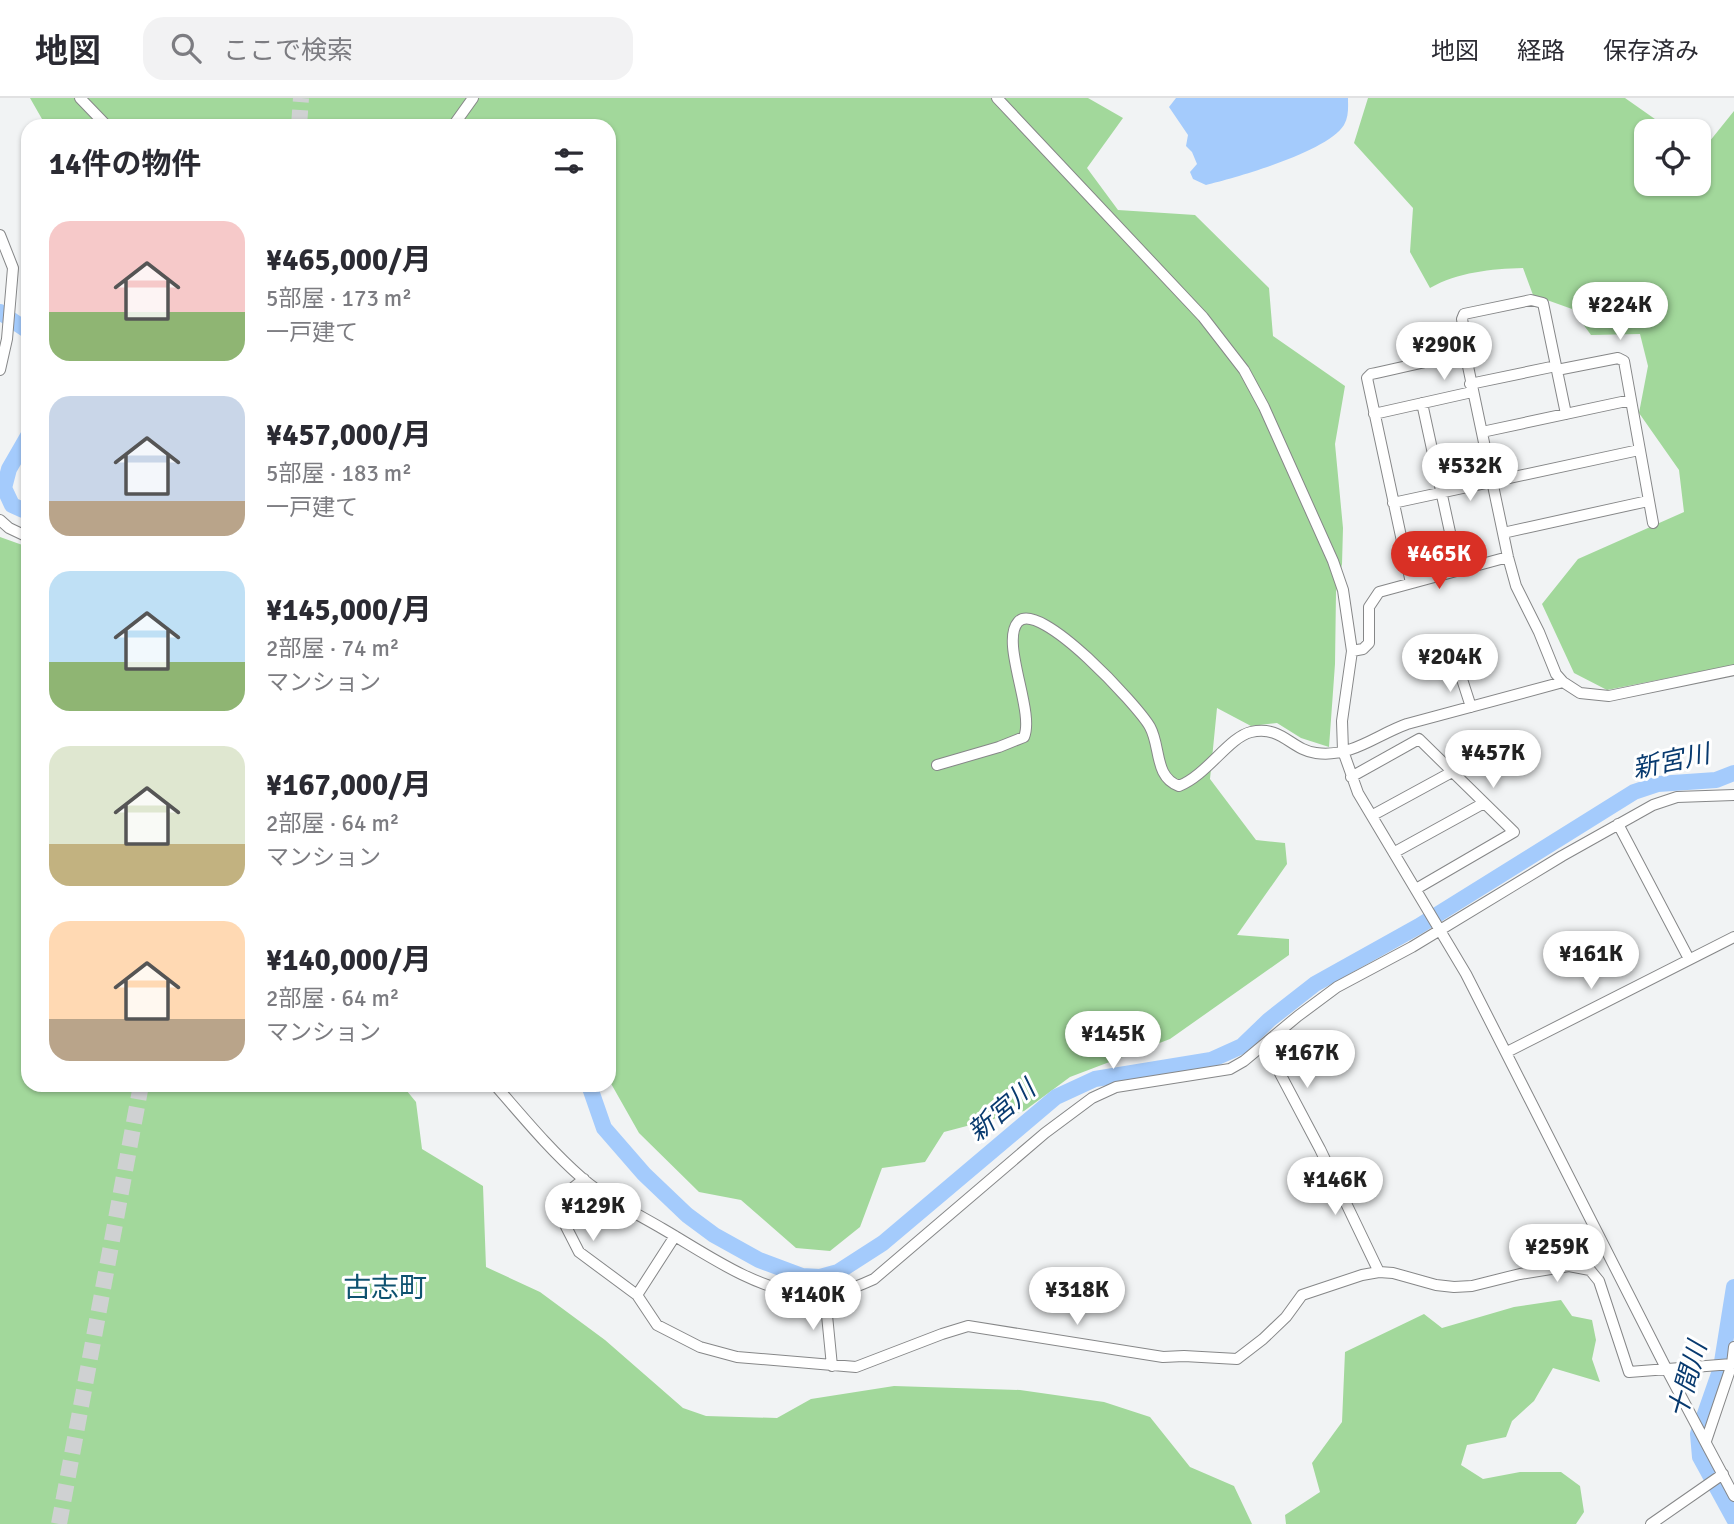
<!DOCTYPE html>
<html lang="ja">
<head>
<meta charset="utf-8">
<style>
	:root { --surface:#fff; --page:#f2f2f3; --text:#2b2b33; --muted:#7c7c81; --line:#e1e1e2; --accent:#d93025 }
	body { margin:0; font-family:Signika,"Noto Sans JP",sans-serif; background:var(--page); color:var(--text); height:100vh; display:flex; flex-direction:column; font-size:26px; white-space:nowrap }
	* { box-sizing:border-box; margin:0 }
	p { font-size:23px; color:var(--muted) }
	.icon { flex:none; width:38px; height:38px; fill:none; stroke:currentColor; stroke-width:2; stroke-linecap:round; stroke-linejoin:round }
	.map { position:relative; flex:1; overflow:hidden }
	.side { position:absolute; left:21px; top:21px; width:595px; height:973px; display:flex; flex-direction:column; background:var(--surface); border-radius:21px; box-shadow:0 2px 5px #0004 }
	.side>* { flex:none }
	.tools { position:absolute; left:1634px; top:21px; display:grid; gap:14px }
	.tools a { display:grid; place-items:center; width:77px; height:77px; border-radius:14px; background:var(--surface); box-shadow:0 2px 5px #0004; font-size:35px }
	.price { position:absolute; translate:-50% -60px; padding:0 16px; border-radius:24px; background:#fff; color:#222; font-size:23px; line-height:46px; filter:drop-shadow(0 2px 4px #0008) }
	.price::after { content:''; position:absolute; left:50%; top:42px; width:21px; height:16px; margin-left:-10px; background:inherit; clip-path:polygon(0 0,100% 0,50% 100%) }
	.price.current { background:var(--accent); color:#fff }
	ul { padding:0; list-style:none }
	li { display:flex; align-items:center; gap:21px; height:175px; padding:0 28px }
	li span { display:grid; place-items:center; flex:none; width:196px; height:140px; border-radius:21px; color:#555 }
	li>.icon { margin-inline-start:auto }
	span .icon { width:84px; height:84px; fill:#fffc; stroke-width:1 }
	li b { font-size:30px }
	h2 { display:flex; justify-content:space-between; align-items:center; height:84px; padding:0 28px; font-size:30px }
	header { display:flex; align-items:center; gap:42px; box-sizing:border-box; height:98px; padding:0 35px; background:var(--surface); border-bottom:2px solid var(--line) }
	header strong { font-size:33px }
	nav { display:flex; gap:38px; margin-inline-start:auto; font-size:24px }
	.search { width:490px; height:63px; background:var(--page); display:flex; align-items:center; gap:18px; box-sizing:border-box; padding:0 24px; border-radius:21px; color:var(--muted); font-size:26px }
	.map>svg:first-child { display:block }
	.green { fill:#a2d89b }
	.water { fill:#a4cbfc }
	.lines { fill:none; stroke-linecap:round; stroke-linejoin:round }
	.river { stroke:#a4cbfc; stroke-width:16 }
	.highway-tunnel { stroke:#cfd1d2; stroke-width:16; stroke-dasharray:16 8; stroke-linecap:butt }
	.minor-casing { stroke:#868788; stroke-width:12 }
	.minor { stroke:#fff; stroke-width:10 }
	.labels { text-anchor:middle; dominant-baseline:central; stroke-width:6; stroke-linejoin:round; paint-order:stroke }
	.water-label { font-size:26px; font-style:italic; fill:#083a6f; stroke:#fff }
	.quarter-label { font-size:28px; fill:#0e5270; stroke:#fff }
</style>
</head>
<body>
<header>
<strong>地図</strong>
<div class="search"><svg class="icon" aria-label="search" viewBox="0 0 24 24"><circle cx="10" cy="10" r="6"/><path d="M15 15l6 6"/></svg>ここで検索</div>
<nav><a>地図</a><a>経路</a><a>保存済み</a></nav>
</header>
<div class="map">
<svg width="1734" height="1426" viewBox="0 0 1734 1426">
	<rect width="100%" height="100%" fill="#f1f3f4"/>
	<path class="green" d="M30,0h1058l35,20 -36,50 31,42 77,5 74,73 4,48 72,50 -10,58 8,84 -1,36 -6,28 -1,72 -6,83 -28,-9 -24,-15 -26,3 -34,-18 -7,71 46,61 29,3 2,21 -50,71 52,4v16l-119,84 -100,38 -46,34 -80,21 -19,30 -43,6 -22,59 -30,24 -34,-3 -55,-48 -42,-8 -60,-59 -30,-53v-954h-563z
		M1368,0h257l47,33h-25v53h52v-33l2,1 33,-41v554l-127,25 -33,-17 -32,-69 36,-45 106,-47 -5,-42 -40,-57 9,-47 -8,-32 -49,1 -19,-26 -39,-14 -10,-27c-32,1 -65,4 -93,20l-20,-36 3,-44 -59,-65z
		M0,439l28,10v538h374l14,17 6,47 61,37 3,81 54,25 65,48 78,68 23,8 71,2 34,-19 83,-13 126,4 84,12 46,15 40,50 44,19 18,38h-1252z
		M1561,1202l11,16 20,4 4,20 -4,19 8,23 -47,-14 -19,33 -22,20 -6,16 -39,8 -6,20 22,14 37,-7h41l19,14 4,26 -8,12h-290l-1,-9 35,-23 -8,-29 30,-41 3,-70 79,-38 18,14 72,-21z"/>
	<path class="water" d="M1176,0h172c0,9 1,18 -4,27 -17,27 -106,52 -138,60l-13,-6 -3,-7 7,-8 -5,-12 -6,-6 2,-11 -19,-28z"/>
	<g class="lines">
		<path class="river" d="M0,214l28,19
			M28,338l-19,33 -5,19 8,17 11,5 5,-1
			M589,987l15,43 40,46 43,41 27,20 45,25 43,16 18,1 18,-5 45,-29 173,-146 39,-18 116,-19 31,-14 27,-26 46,-36 104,-58 215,-134 24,-8 58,-4 18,-7
			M1734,1189l-13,81 -23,66 2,23 34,62"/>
		<path class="highway-tunnel" d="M299,28l2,-28
			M59,1426l82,-439"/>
		<g class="minor-casing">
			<path id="minor" d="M80,0l27,28
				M997,0l206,219 41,53 20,37 69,154 10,29 9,61 -10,70 1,30 15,42 108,181 201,396 67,126
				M453,28l20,-28
				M0,137l13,33 -6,71 -7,31
				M1557,272l61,-12 6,3 29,162
				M1470,286l86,-18
				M1422,305l36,166
				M1374,316l98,-22
				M1566,316l-23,-111 -12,-3 -67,14 -2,5 2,11 -6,3 7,19 43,205 8,29 23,46 17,42 7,8 17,11 29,3 125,-26
				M1482,334l149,-32
				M1393,405l246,-53
				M0,422l9,8 19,9
				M1503,435l145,-32
				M1411,485l-44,-205 4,-4c31,-7 62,-13 94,-22
				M1352,553l11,-2 6,-6v-36l10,-15 129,-35
				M1460,575l11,34
				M937,667l62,-18 25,-10c11,-25 -24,-95 -6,-115 21,-24 121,85 132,105 11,20 4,50 29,59 28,-11 50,-49 72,-54 31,-7 40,18 65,21 35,5 60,-18 91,-29l156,-42
				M1351,679l68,-38 95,93 -98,57
				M1373,717l79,-43
				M1618,726l71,135
				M1395,754l89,-49
				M1265,947l55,104 59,123
				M1507,954l227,-115
				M495,987c28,32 55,65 87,93 24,21 54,35 81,51 43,25 89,58 139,65 26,4 48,-4 72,-15l171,-146 47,-35 24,-11 114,-18 14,-8 54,-45 39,-29 75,-40 150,-91 91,-51 24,-8 57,-2
				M584,1081l-30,24 25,49 58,43 20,30 43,22 37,10 119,10 86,-33 26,-8 195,31 21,-1 53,3 26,-20 23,-22 16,-22 60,-20 17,-3 14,1 43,12 18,2 18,-1 48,-12 49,-8 21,4 9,11 30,91 103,-8
				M637,1197l38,-59
				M825,1197l7,71
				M1706,1343l26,-77 2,-17
				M1651,1426l72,-50"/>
		</g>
		<use href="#minor" class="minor"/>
	</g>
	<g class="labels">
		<g class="water-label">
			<text transform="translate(1671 664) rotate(-12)">新宮川</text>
			<text transform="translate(1002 1013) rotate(-40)">新宮川</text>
			<text transform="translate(1688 1282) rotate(-74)">十間川</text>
		</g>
		<g class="quarter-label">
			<text x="385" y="1190">古志町</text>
		</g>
	</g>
</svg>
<div class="tools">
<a><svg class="icon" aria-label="locate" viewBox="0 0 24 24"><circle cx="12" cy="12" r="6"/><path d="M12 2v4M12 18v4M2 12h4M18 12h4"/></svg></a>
</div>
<b class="price" style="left:1620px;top:244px">¥224K</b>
<b class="price" style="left:1444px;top:284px">¥290K</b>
<b class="price" style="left:1470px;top:405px">¥532K</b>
<b class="price current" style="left:1439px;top:493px">¥465K</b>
<b class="price" style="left:1450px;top:596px">¥204K</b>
<b class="price" style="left:1493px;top:692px">¥457K</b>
<b class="price" style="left:1591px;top:893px">¥161K</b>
<b class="price" style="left:1113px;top:973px">¥145K</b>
<b class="price" style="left:1307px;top:992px">¥167K</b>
<b class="price" style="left:1335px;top:1119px">¥146K</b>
<b class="price" style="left:593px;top:1145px">¥129K</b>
<b class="price" style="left:1557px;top:1186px">¥259K</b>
<b class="price" style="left:1077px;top:1229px">¥318K</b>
<b class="price" style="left:813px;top:1234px">¥140K</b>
<section class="side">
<h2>14件の物件<svg class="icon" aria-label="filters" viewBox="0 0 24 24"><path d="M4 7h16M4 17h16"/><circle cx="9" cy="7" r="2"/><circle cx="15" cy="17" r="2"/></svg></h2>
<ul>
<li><span style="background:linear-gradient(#f6c9c9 65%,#8fb573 0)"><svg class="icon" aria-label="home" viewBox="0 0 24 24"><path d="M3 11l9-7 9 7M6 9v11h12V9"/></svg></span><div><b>¥465,000/月</b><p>5部屋 · 173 m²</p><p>一戸建て</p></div></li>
<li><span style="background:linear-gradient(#c9d6e8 75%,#b9a48a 0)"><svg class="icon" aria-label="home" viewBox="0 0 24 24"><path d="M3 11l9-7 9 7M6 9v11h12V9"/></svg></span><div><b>¥457,000/月</b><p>5部屋 · 183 m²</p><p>一戸建て</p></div></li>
<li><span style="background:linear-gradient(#bfe0f5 65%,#8fb573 0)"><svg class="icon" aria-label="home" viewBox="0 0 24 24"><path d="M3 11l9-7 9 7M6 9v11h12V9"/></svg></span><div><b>¥145,000/月</b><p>2部屋 · 74 m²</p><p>マンション</p></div></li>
<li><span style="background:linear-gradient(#dfe7d0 70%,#c2b280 0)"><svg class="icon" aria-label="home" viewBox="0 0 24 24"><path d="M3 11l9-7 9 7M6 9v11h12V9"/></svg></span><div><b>¥167,000/月</b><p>2部屋 · 64 m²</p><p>マンション</p></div></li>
<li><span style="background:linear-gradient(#ffd9b3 70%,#b9a48a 0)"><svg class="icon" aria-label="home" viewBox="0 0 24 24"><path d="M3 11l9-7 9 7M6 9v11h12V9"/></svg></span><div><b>¥140,000/月</b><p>2部屋 · 64 m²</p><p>マンション</p></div></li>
</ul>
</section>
</div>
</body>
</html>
